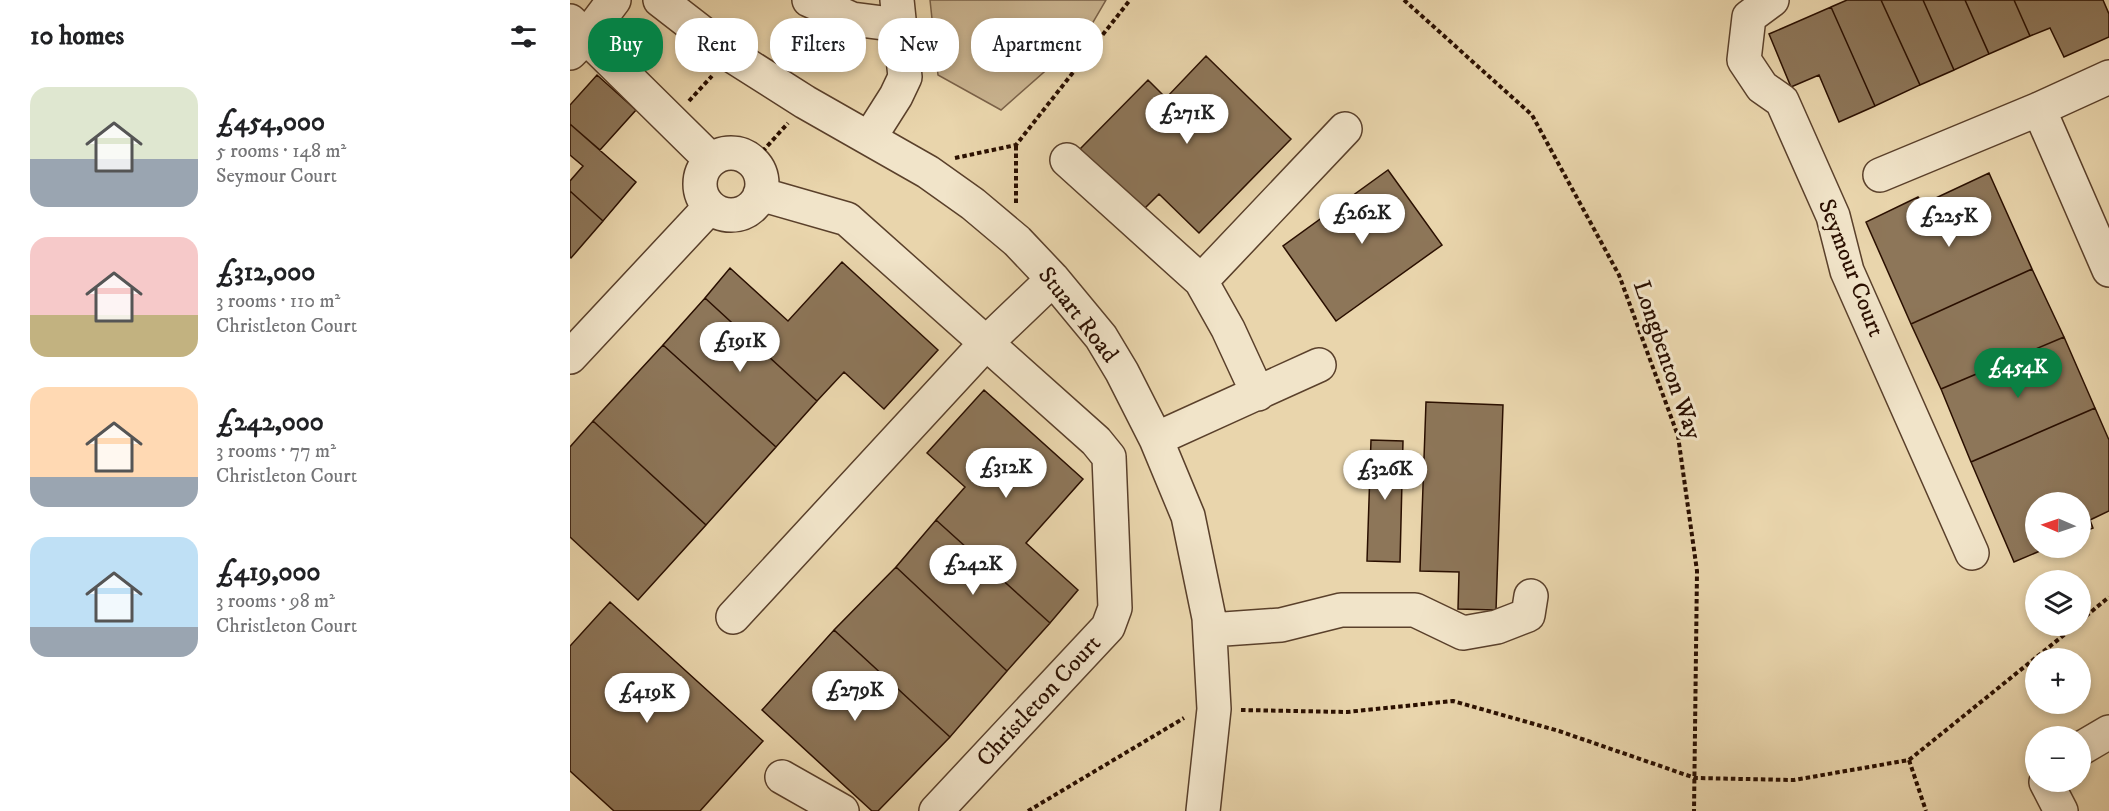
<!DOCTYPE html>
<html lang="en">
<head>
<meta charset="utf-8">
<style>
	:root { --surface:#fff; --page:#f6f6f6; --text:#202124; --muted:#757577; --accent:#0b8043 }
	body { margin:0; font-family:"IM FELL DW Pica",serif; background:var(--page); color:var(--text); height:100vh; display:flex; flex-direction:column; font-size:22px; white-space:nowrap }
	* { box-sizing:border-box; margin:0 }
	p { font-size:20px; color:var(--muted) }
	.icon { flex:none; width:33px; height:33px; fill:none; stroke:currentColor; stroke-width:2; stroke-linecap:round; stroke-linejoin:round }
	.map { position:relative; flex:1; overflow:hidden }
	.details { display:flex; flex-direction:column; background:var(--surface); width:570px }
	.details>* { flex:none }
	.top-card { position:absolute; left:18px; top:18px; width:570px; height:54px; display:flex; gap:12px }
	.needle { width:39px; rotate:272deg }
	.fabs { position:absolute; left:1455px; top:492px; display:grid; gap:12px }
	.fabs a { display:grid; place-items:center; width:66px; height:66px; border-radius:50%; background:var(--surface); box-shadow:0 3px 9px #0003; font-size:30px }
	.price { position:absolute; translate:-50% -51px; padding:0 14px; border-radius:21px; background:#fff; color:#222; font-size:20px; line-height:39px; filter:drop-shadow(0 2px 3px #0008) }
	.price::after { content:''; position:absolute; left:50%; top:36px; width:18px; height:14px; margin-left:-9px; background:inherit; clip-path:polygon(0 0,100% 0,50% 100%) }
	.price.current { background:var(--accent); color:#fff }
	ul { padding:0; list-style:none }
	li { display:flex; align-items:center; gap:18px; height:150px; padding:0 30px }
	li span { display:grid; place-items:center; flex:none; width:168px; height:120px; border-radius:18px; color:#555 }
	li>.icon { margin-inline-start:auto }
	span .icon { width:72px; height:72px; fill:#fffc; stroke-width:1 }
	li b { font-size:26px }
	h2 { display:flex; justify-content:space-between; align-items:center; height:72px; padding:0 30px; font-size:26px }
	.pill { padding:0 21px; border-radius:24px; background:var(--surface); box-shadow:0 3px 9px #0003; font-size:21px; line-height:54px }
	.pill.current { background:var(--accent); color:#fff }
	main { display:flex; flex:1; min-height:0 }
	.map>svg:first-child { display:block }
	.green { fill:#c9b38f; stroke:#7a6148; stroke-width:1.5 }
	.building { fill:#8d7659; stroke:#2a0f00; stroke-width:1.5 }
	.lines { fill:none; stroke-linecap:round; stroke-linejoin:round }
	.minor-casing { stroke:#5a402b; stroke-width:36 }
	.path { stroke:#2a0f00; stroke-width:4; stroke-dasharray:4.5 3; stroke-linecap:butt }
	.minor { stroke:#f1e4c9; stroke-width:33 }
	.labels { text-anchor:middle; dominant-baseline:central; stroke-width:6; stroke-linejoin:round; paint-order:stroke }
	.street-label { font-size:24px; fill:#2a0f00; stroke:#f1e4c9 }
</style>
</head>
<body>
<main>
<section class="details">
<h2>10 homes<svg class="icon" aria-label="filters" viewBox="0 0 24 24"><path d="M4 7h16M4 17h16"/><circle cx="9" cy="7" r="2"/><circle cx="15" cy="17" r="2"/></svg></h2>
<ul>
<li><span style="background:linear-gradient(#dfe7d0 60%,#9aa5b1 0)"><svg class="icon" aria-label="home" viewBox="0 0 24 24"><path d="M3 11l9-7 9 7M6 9v11h12V9"/></svg></span><div><b>£454,000</b><p>5 rooms · 148 m²</p><p>Seymour Court</p></div></li>
<li><span style="background:linear-gradient(#f6c9c9 65%,#c2b280 0)"><svg class="icon" aria-label="home" viewBox="0 0 24 24"><path d="M3 11l9-7 9 7M6 9v11h12V9"/></svg></span><div><b>£312,000</b><p>3 rooms · 110 m²</p><p>Christleton Court</p></div></li>
<li><span style="background:linear-gradient(#ffd9b3 75%,#9aa5b1 0)"><svg class="icon" aria-label="home" viewBox="0 0 24 24"><path d="M3 11l9-7 9 7M6 9v11h12V9"/></svg></span><div><b>£242,000</b><p>3 rooms · 77 m²</p><p>Christleton Court</p></div></li>
<li><span style="background:linear-gradient(#bfe0f5 75%,#9aa5b1 0)"><svg class="icon" aria-label="home" viewBox="0 0 24 24"><path d="M3 11l9-7 9 7M6 9v11h12V9"/></svg></span><div><b>£419,000</b><p>3 rooms · 98 m²</p><p>Christleton Court</p></div></li>
</ul>
</section>
<div class="map">
<svg width="1539" height="811" viewBox="0 0 1539 811">
	<rect width="100%" height="100%" fill="#e9d5ac"/>
	<filter id="stains"><feTurbulence type="fractalNoise" baseFrequency=".00333" numOctaves="4"/><feColorMatrix values="0 0 0 0 .2 0 0 0 0 .09 0 0 0 0 .02 0 0 0 .5 -.17"/></filter>
	<radialGradient id="worn" r=".72"><stop offset=".6" stop-color="#630" stop-opacity="0"/><stop offset="1" stop-color="#630" stop-opacity=".3"/></radialGradient>
	<path class="green" d="M360,0h176l-21,36 -84,74 -63,-35z"/>
	<path class="building" d="M1277,0h34l39,85 -45,21 -44,-99z
		M1311,0h42l31,70 -34,15z
		M1353,0h42l24,54 -35,16z
		M1395,0h49l16,36 -41,18z
		M1444,0h89l6,14v23l-45,20 -14,-29 -20,8z
		M1261,7l44,99 -36,16 -20,-47 -28,12 -22,-53z
		M636,56l85,83 -92,94 -40,-39 -17,17 -62,-62 68,-69 18,18z
		M27,75l39,35 -36,40 -30,-26v-19z
		M0,124l66,58 -33,39 -33,-30v-10l13,-15 -13,-11z
		M818,170l54,75 -106,76 -53,-75z
		M1419,173l43,96 -121,55 -45,-102 52,-25 5,7z
		M0,191l33,30 -32,37 -1,-1z
		M272,262l96,88 -54,59 -40,-37 -27,29 -112,-103 25,-30 58,53z
		M1462,269l32,68 -123,52 -30,-65z
		M135,298l112,103 -41,46 -113,-102z
		M1494,337l31,71 -124,54 -30,-73z
		M93,345l113,102 -70,78 -113,-104z
		M414,390l99,89 -57,64 52,47 -28,33 -114,-103 29,-33 -38,-34z
		M856,402l77,3 -7,205 -38,-1 1,-37 -39,-1z
		M1525,408l14,32v71l-19,9 3,8 -13,5v-31h-44v46h11l-33,14 -43,-100z
		M23,421l113,104 -68,75 -68,-63v-90z
		M801,440l32,1 -3,121 -33,-1z
		M366,520l114,103 -43,48 -111,-104z
		M326,567l111,104 -57,66 -116,-107z
		M40,602l153,139 -63,70h-86l-44,-40v-125z
		M264,630l116,107 -72,74h-6l-110,-101z"/>
	<g class="lines">
		<g class="minor-casing">
			<path id="minor" d="M90,0l71,55 74,47 123,70 45,32 44,37 36,38 48,58 21,35 34,67 32,77 21,102 5,91 -11,102
				M239,0l43,19 47,6
				M1202,0l-23,17 -5,43 18,27 20,14 51,115 14,55 125,282
				M0,21l141,139
				M0,53l17,-17 27,-36
				M1469,109l70,161
				M300,137l26,-41 9,-19 -8,-77
				M130 184a31 31 0 1 1 62 0a31 31 0 1 1-62 0Z
				M497,160l134,121 27,48 30,65
				M1310,175l159,-66 70,-32
				M190,194l87,25 249,222 13,16 6,151 -7,19 -172,184
				M631,281l144,-152
				M0,357l140,-150
				M586,439l163,-74
				M163,617l254,-275 66,-63
				M640,630l71,-5 60,-15h74l48,23 34,-6 31,-12 3,-19
				M1510,749l29,-17
				M212,777l60,34
				M1476,782l15,29"/>
		</g>
		<path class="path" d="M834,0l128,115 87,160 59,161 19,135 -3,240
			M119,101l23,-25
			M385,158l61,-13 114,-145
			M186,165l6,-13 26,-29
			M446,203v-58
			M1510,621l29,-24
			M671,710l106,2 106,-11 106,30 136,47 99,2 115,-20 166,-134
			M1339,760l17,51
			M458,811l156,-93"/>
		<use href="#minor" class="minor"/>
	</g>
	<g class="labels">
		<g class="street-label">
			<text transform="translate(1281 268) rotate(69)">Seymour Court</text>
			<text transform="translate(508 315) rotate(52)">Stuart Road</text>
			<text transform="translate(1097 360) rotate(71)">Longbenton Way</text>
			<text transform="translate(469 701) rotate(-47)">Christleton Court</text>
		</g>
	</g>
	<rect width="100%" height="100%" filter="url(#stains)"/>
	<rect width="100%" height="100%" fill="url(#worn)"/>
</svg>
<div class="fabs">
<a><svg class="needle" viewBox="-14 -14 28 28"><path d="M0-13l5 13h-10z" fill="#e53935"/><path d="M0 13l5-13h-10z" fill="#757577"/></svg></a>
<a><svg class="icon" aria-label="layers" viewBox="0 0 24 24"><path d="M12 4l9 5-9 5-9-5zM3 14l9 5 9-5"/></svg></a>
<a>+</a>
<a>−</a>
</div>
<b class="price" style="left:617px;top:145px">£271K</b>
<b class="price" style="left:792px;top:245px">£262K</b>
<b class="price" style="left:1379px;top:248px">£225K</b>
<b class="price" style="left:170px;top:373px">£191K</b>
<b class="price current" style="left:1448px;top:399px">£454K</b>
<b class="price" style="left:436px;top:499px">£312K</b>
<b class="price" style="left:815px;top:501px">£326K</b>
<b class="price" style="left:403px;top:596px">£242K</b>
<b class="price" style="left:285px;top:722px">£279K</b>
<b class="price" style="left:77px;top:724px">£419K</b>
<div class="top-card">
<a class="pill current">Buy</a>
<a class="pill">Rent</a>
<a class="pill">Filters</a>
<a class="pill">New</a>
<a class="pill">Apartment</a>
</div>
</div>
</main>
</body>
</html>
